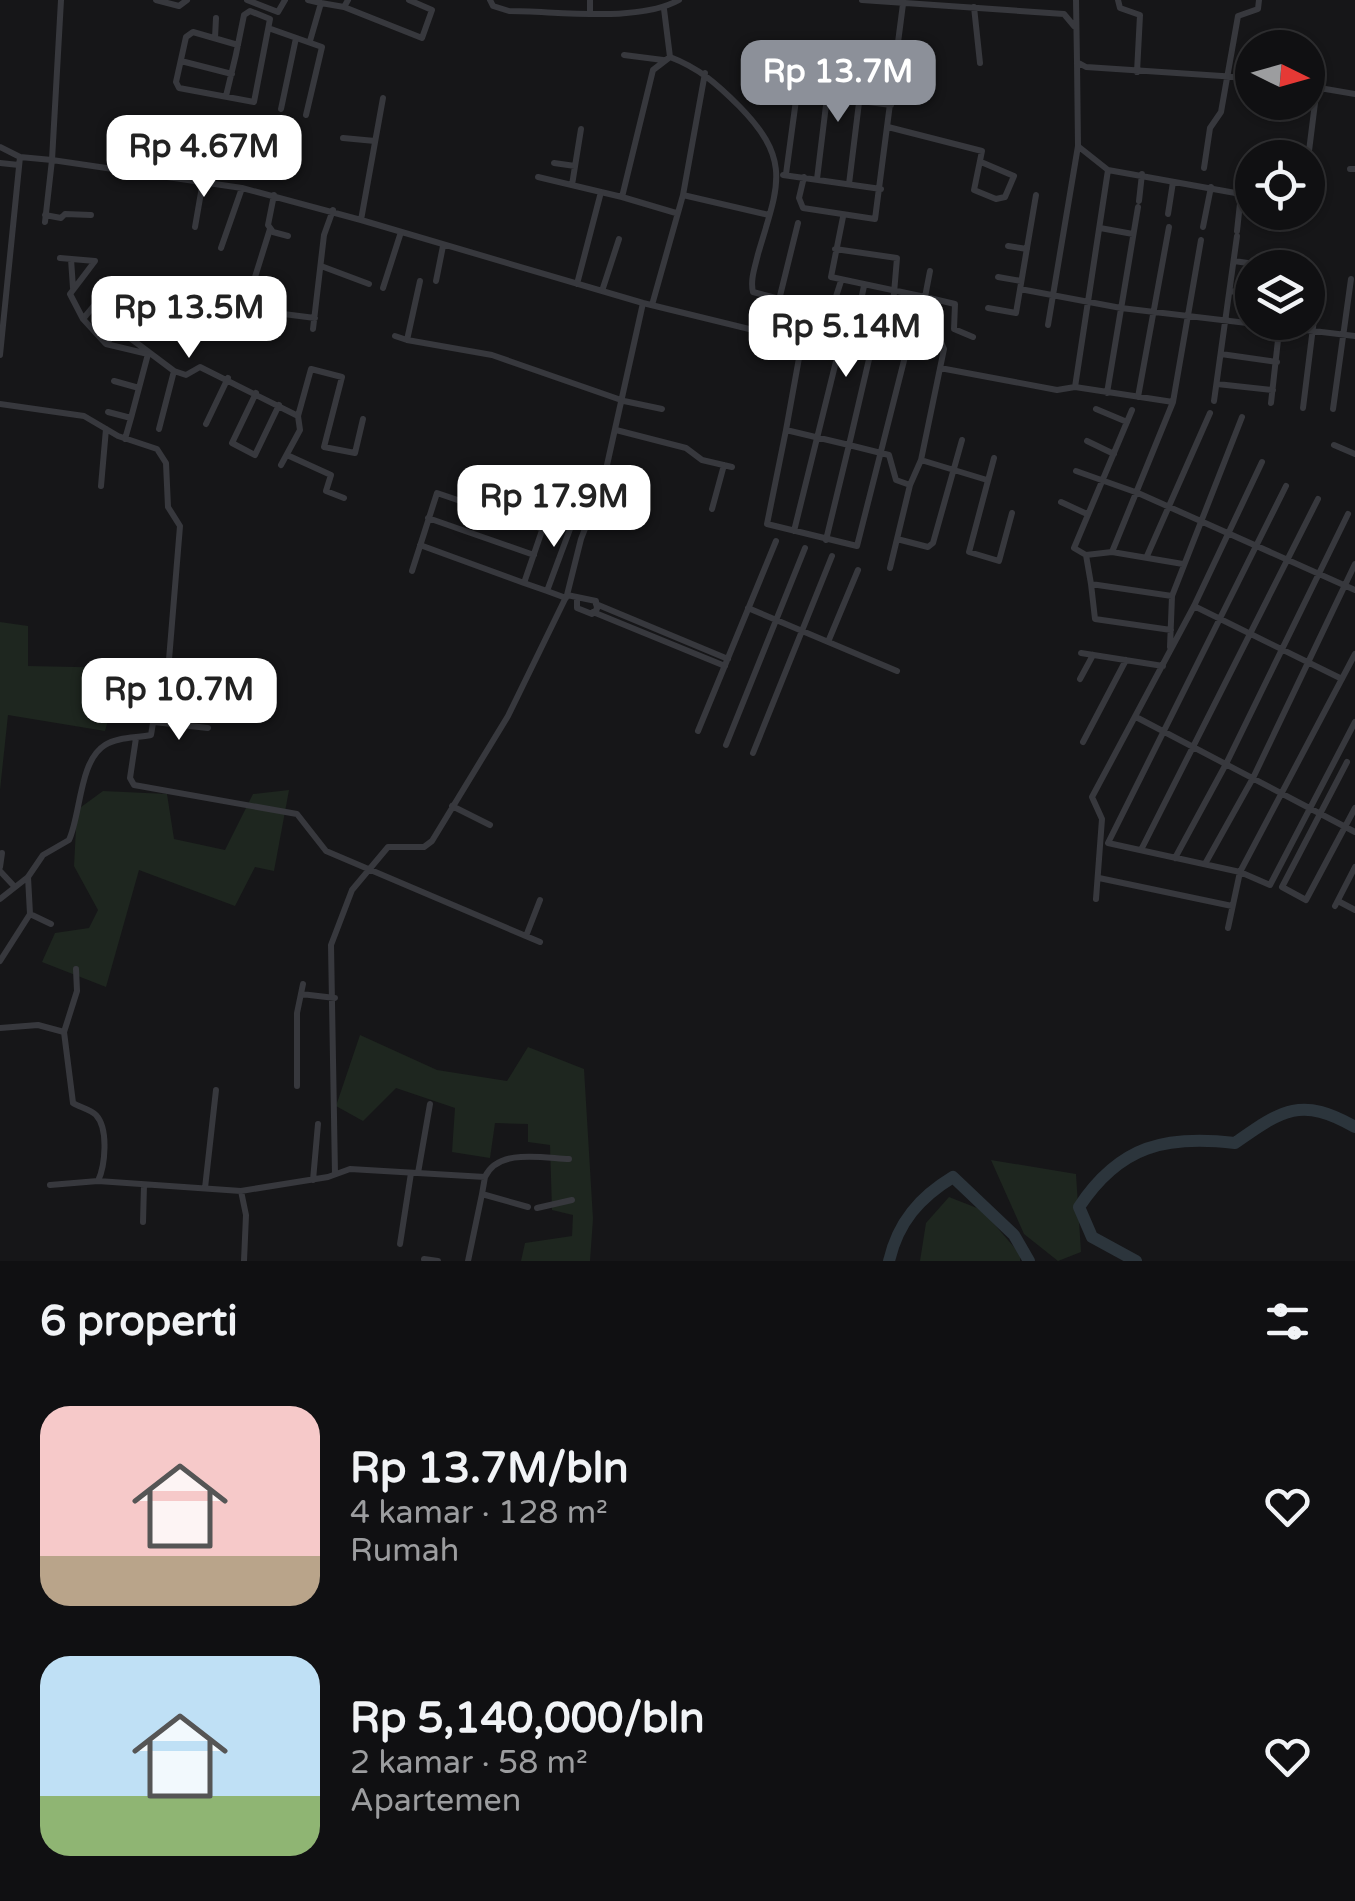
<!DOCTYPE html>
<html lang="id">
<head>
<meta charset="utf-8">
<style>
	:root { --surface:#101012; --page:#1e1e20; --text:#f1f3f6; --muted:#9c9d9f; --line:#303032; --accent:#8c9099 }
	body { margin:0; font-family:"Varela Round",sans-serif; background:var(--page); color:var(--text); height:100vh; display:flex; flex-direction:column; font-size:38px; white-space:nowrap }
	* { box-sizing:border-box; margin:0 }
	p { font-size:32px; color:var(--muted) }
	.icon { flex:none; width:55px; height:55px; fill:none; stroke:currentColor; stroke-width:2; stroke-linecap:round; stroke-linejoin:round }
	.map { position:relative; height:1261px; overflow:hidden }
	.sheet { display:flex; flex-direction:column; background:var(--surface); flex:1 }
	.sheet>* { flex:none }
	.needle { width:65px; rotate:95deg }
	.buttons { position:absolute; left:1235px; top:30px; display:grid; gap:20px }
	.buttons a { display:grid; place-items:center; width:90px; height:90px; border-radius:50%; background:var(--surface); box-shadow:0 2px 8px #0004,0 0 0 2px var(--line); font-size:50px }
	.price { position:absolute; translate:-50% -85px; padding:0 22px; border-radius:20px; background:#fff; color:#222; font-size:32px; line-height:65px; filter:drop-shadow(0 2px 5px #0008) }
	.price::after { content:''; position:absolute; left:50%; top:60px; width:30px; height:22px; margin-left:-15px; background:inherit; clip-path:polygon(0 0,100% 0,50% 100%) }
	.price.selected { background:var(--accent); color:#fff }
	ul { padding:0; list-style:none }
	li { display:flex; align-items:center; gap:30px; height:250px; padding:0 40px }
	li span { display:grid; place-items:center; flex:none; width:280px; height:200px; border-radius:30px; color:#555 }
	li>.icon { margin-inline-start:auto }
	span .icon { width:120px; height:120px; fill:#fffc; stroke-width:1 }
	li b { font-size:42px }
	h2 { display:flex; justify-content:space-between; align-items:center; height:120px; padding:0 40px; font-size:42px }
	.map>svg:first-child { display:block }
	.green { fill:#1e261f }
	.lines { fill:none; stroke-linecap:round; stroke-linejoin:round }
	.river { stroke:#2c353c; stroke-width:12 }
	.minor { stroke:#37383d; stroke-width:6 }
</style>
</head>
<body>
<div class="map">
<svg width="1355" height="1261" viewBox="0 0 1355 1261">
	<rect width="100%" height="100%" fill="#161618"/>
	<path class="green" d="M0,622l28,4v40l95,2 -18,63 -97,-16 -8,75z
		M289,790l-15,81 -19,-4 -20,39 -96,-36 -33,117 -64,-25 13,-29 34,-5 9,-18 -24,-44 3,-56 26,-19 64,3 7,45 51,11 28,-56z
		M360,1035l77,35 70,11 21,-34 56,22 9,150 -3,42h-69l4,-18 47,-7 1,-21 -21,-5 -2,-65 -22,-3v-18l-33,-1 -5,35 -38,-6 3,-44 -59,-20 -33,33 -27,-15z
		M991,1160l85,14 5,78 -23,9 -34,-27z
		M949,1197l33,13 38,44v7h-100l6,-38z"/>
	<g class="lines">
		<path class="river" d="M889,1261c9,-39 31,-64 64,-84l61,58 15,26
			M1136,1261l-44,-24 -13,-30c41,-62 87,-72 156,-64 47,-33 66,-47 120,-16"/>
		<path class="minor" d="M156,0l23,6 8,-6
			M247,0l31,12 7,-12
			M308,0l13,3
			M490,0l3,6 16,5c48,0 129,12 170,-11
			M862,0l202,14 10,12
			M1076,0l1,62 9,5 166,11
			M1118,0l2,8 20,7 -3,57
			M344,7l78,31 10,-28 -23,-10
			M974,7l6,56
			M664,9l6,48c29,11 47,27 69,49 54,55 39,80 19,148 -3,13 -8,26 -5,38l158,41 -54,213 -90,-22 19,-94 63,15 28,-120
			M590,11v-11
			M271,29l51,18 -16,68
			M215,38l1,-20
			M310,41l11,-38 23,4 4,-7
			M624,55l39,5
			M181,61l51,13
			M1308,86l47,8
			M795,92l96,13
			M226,96c7,-27 13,-54 18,-81l6,-4 20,8 -16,83 -75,-14 -3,-6 10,-45 7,-5 45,13
			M383,98l-22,122 282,83 167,41
			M281,109l15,-71
			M888,127l94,24 -8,39 22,9 9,-2 9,-21 -33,-14
			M343,138l32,3
			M0,147l20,10
			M1079,147l29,23 133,24 -4,37
			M1308,159l9,-72
			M0,163l19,2
			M554,163l21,3
			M1204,168l6,-40 11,-16 17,-96 20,-7 1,-9
			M1350,169h5
			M786,174l15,-111 95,10
			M783,175l98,14
			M538,177l84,20 31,-127 17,-13
			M804,177l-5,21 4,10 72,11 28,-215
			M817,179l10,-82
			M196,180l16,-62
			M849,184l14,-114
			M572,185l9,-56
			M274,195l-6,30 5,7 15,4
			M683,195l86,20
			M622,197l54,16
			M1139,201l3,-27
			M1168,214l5,-32
			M45,215l16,3 4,-4 26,1
			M843,217l-12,60 94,20 -4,23
			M45,222l7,-62 190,28 119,32
			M195,227l8,-46
			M1203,227l8,-40
			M1100,228l33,6
			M270,229l-25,80 70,9
			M1008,246l19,3
			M221,248l21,-60
			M835,249l62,9 -4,47
			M60,258l35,3 -25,33 13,25
			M71,259l2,29
			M1234,261l49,7
			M321,266l48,18
			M930,271l-5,26 30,7 -1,25 19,8
			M998,277l23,4
			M420,281l-13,59 85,15 132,46 38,8
			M436,281l7,-35
			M577,284l24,-92
			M383,288l18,-56
			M1020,289l101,19 234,28
			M602,291l17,-52
			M1230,291l22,3
			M779,300l19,-77
			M861,300l3,-14
			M652,305l31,-110 22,-122
			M988,308l28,5 20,-118
			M129,315l-23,29 42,10 -17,64
			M1048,325l30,-179 -1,-84
			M118,329l56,42 -15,58
			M313,329l11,-94 9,-25
			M395,336l12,4
			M106,344l-23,-25 24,-29
			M1221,354l56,8
			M0,355l20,-198 32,3 9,-160
			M940,368l117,22 18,-3 98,15
			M174,371l12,4 14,-8 98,49 2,14 -19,35
			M114,381l25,7
			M1217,384l56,6
			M1075,387l33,-217
			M256,393l-24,50 23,12 24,-50
			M1107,393l31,-186
			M1138,397l31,-170
			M1214,401l23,-165
			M1271,403l9,-81
			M0,404l84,12 34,20 39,13 9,14 2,44 12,19 -13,158 -11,21 -5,30c-14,3 -34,2 -46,10 -26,16 -24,69 -36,95l-26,15 -15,22 -28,22
			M1303,408l16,-129
			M1096,409l31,13
			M1333,409l18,-130
			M1132,410l-58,138 12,7 26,-3 71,12
			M108,412l23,6 -6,21
			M298,416l13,-47 31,8 -18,70 31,6 8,-34
			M206,424l22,-46
			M616,430l70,18 16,12 30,7
			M786,430l15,-83 22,-10 18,-56
			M1087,441l27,13
			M1334,445l21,9
			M287,455l44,20 -5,16 18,7
			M994,458l-25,94 30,9 13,-48
			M921,460l66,20
			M1076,471l62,22 217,97
			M101,486l5,-57
			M1061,502l26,12
			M712,509l12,-44
			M547,516l-23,67 23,8
			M428,518l106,37
			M794,531l53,-214
			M897,539l31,8 5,-4 29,-103
			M826,540l23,-95 40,10 7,25 14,5
			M420,545l104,38
			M1112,552l61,-150 28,-162
			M1086,555l5,29
			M1147,556l63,-143
			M890,568l20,-83 11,-25 23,-111 -4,-9 -29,-7
			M412,571l25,-78 106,36
			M567,595l29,6 1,8 -5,5 -15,-6v-9
			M566,598l-19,-7 23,-62
			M596,604l132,55
			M1194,606l148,73
			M748,608l149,63
			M593,612l132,54
			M1171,630l-76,-11 -4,-35 81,12
			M828,642l30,-72
			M1170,647l2,-51 70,-179
			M1081,653l82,13
			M1080,679l13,-24
			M1136,717l219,115
			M154,722l54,6
			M698,731l78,-190
			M136,738l-6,40 4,7 163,29 29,37 214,91
			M1083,742l43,-82
			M726,745l79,-197
			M753,753l79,-197
			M1347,762l-65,125 24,13 49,-92
			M452,806l38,19
			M1108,843l178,-357
			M1108,843l132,29 30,13 85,-163
			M1141,850l177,-351
			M1175,858l51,-94 122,-250
			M1205,864l48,-86 102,-214
			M0,867l2,-14
			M0,871l13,14
			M1099,878l133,28
			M1096,899l6,-80 -10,-22 102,-191 68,-144
			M1338,901l17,9
			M1335,906l20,-39
			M30,914l21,10
			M1228,928l12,-56 115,-218
			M526,936l14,-36
			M0,961l30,-47 -2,-37
			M76,969l1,22 -13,41 9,71c6,4 17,6 23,12 13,14 9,51 2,66
			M301,994l34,4
			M0,1028l38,-3 26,7
			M297,1086v-73l6,-29
			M418,1173l12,-69
			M335,1174l-4,-229 21,-55 36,-43h36l8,-6 76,-125 59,-121 14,-56 22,-56 40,-180
			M485,1177l-3,17 46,13
			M313,1180l5,-56
			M50,1185l48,-4 143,10 87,-14 22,-8 135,8c13,-29 58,-19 84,-18
			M205,1188l11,-98
			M241,1191l5,24 -2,46
			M537,1208l35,-8
			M143,1222l1,-37
			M400,1244l11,-71
			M424,1259l14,2
			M468,1261l14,-67"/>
	</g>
</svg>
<div class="buttons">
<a><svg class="needle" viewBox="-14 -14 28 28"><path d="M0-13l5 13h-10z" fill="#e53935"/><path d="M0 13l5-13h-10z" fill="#9c9d9f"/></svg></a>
<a><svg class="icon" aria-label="locate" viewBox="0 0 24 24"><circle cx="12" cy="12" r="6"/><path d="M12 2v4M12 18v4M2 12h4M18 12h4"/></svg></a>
<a><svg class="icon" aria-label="layers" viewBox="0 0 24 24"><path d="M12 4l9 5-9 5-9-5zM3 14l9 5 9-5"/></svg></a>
</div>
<b class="price selected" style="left:838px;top:125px">Rp 13.7M</b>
<b class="price" style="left:204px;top:200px">Rp 4.67M</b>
<b class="price" style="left:189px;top:361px">Rp 13.5M</b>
<b class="price" style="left:846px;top:380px">Rp 5.14M</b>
<b class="price" style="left:554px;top:550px">Rp 17.9M</b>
<b class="price" style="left:179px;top:743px">Rp 10.7M</b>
</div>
<section class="sheet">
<h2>6 properti<svg class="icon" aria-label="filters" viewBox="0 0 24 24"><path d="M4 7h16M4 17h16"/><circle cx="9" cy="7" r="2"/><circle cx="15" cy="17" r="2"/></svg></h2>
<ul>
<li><span style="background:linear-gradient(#f6c9c9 75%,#b9a48a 0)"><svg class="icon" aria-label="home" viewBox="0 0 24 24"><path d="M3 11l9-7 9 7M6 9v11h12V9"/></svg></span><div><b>Rp 13.7M/bln</b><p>4 kamar · 128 m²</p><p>Rumah</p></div><svg class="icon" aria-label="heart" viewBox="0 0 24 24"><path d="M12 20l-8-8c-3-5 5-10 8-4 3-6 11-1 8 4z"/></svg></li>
<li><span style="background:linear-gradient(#bfe0f5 70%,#8fb573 0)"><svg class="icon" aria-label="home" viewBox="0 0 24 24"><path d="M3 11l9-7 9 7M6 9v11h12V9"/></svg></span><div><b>Rp 5,140,000/bln</b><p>2 kamar · 58 m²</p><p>Apartemen</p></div><svg class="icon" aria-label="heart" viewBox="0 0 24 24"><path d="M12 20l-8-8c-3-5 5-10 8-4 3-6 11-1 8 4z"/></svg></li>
</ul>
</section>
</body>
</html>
